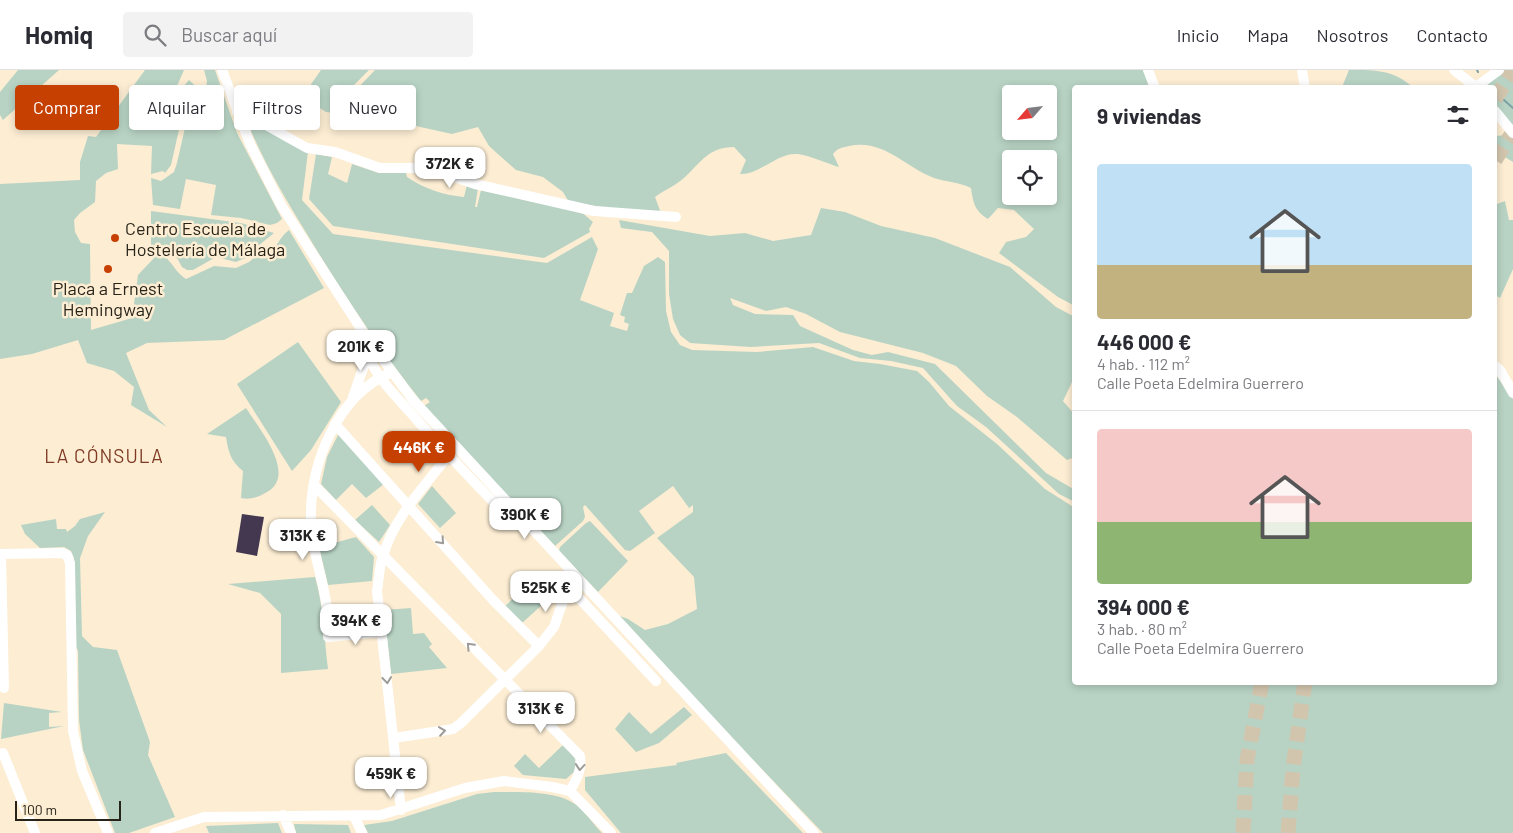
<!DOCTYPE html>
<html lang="es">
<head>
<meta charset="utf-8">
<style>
	:root { --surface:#fff; --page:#f2f2f3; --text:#2b2b33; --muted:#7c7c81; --line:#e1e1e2; --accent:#c64001 }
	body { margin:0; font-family:Barlow,sans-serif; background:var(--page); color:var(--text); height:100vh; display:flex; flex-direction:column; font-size:19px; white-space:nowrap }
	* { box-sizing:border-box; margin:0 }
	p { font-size:16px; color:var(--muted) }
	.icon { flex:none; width:28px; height:28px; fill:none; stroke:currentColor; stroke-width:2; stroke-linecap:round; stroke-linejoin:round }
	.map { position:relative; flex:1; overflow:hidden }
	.panel { position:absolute; left:1072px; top:15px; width:425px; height:600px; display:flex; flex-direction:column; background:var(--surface); border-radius:5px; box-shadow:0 2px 8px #0003 }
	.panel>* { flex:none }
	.top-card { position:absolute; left:15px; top:15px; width:475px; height:45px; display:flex; gap:10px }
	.needle { width:32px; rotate:242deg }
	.tools { position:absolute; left:1002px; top:15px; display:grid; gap:10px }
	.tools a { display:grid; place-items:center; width:55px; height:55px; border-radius:5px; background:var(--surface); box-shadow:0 2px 8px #0003; font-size:25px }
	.scale { position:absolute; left:15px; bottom:12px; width:106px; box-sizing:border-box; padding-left:5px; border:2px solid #282319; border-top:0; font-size:14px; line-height:18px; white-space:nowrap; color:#282319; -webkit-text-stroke:4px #fcedd3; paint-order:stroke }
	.price { position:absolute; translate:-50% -42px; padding:0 11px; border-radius:10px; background:#fff; color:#222; font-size:16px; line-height:32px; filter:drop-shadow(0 1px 2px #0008) }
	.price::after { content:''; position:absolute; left:50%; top:30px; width:15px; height:11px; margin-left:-8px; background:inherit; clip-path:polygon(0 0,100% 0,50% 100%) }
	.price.selected { background:var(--accent); color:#fff }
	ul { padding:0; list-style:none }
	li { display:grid; align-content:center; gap:10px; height:265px; padding:0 25px }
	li+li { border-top:1px solid var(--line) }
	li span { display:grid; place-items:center; height:155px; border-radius:5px; color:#555 }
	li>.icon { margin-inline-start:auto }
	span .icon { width:90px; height:90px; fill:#fffc; stroke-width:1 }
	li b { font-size:21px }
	h2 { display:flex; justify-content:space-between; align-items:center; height:60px; padding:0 25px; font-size:21px }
	.tag { padding:0 18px; border-radius:5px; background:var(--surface); box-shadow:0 2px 8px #0003; font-size:18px; line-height:45px }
	.tag.selected { background:var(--accent); color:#fff }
	header { display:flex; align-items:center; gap:30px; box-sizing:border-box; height:70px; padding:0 25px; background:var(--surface); border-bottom:1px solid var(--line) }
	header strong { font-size:24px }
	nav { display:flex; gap:28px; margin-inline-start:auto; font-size:18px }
	.search { width:350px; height:45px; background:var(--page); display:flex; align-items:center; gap:12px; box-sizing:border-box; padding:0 18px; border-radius:5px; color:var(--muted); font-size:19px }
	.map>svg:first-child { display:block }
	.green { fill:#b8d3c4; fill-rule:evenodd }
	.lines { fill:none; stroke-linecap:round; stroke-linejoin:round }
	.stream { stroke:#7aa1a5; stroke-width:2 }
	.building { fill:#433850 }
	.highway-tunnel { stroke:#d2c5ae; stroke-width:15; stroke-dasharray:15 8; stroke-linecap:butt }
	.minor { stroke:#fff; stroke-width:10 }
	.oneway { stroke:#9e9c98 }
	.poi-dot { fill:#c64001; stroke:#fcedd3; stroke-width:2 }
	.labels { text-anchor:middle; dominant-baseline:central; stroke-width:5; stroke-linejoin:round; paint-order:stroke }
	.poi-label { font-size:18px; fill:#282319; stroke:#fcedd3; text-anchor:start }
	.neighbourhood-label { font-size:19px; letter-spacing:1px; fill:#7e3a24; stroke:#fcedd3 }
</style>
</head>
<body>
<header>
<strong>Homiq</strong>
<div class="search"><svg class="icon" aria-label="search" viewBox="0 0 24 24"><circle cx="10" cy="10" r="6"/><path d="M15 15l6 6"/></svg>Buscar aquí</div>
<nav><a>Inicio</a><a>Mapa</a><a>Nosotros</a><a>Contacto</a></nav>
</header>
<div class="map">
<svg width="1513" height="763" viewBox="0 0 1513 763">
	<rect width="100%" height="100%" fill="#fcedd3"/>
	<path class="green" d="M18,0h41l-56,50 -3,-5v-23z
		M145,0h39l-7,16 6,26 -12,53 -6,8 -2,-2 -12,3 1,-28 -35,-2 1,25 -12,4 -10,8 -1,21 -15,11 -6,7 1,12 6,11 9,1 1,86 41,-12 6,-43 17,-18 9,-1c9,7 12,17 22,23l28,-13 22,2 13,-6 8,-7 13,-1c7,-8 10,-17 19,-24l35,58 -100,52 -77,3 -21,10 23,57 18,17 -36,-22 3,-18 -20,-16 -27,-8 -9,-23 -46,14 -32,5v-175l80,-4v-18l8,-26 8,1z
		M204,0h11l22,63 45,86 -5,4 -7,2 -29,-7 -30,-3 5,-30 -30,-6 -6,30 -27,-4 -2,-27 10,3 13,-9 3,-9 12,-53 -6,-23 6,-7 16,15 2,-14z
		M321,0h48l-20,20 -5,14 -10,9 -8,-1 -24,-15z
		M375,0h770l6,17 -76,1v218l-17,-9 -59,-44 7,-11 20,-5 8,-8 -20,-19 -16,-2 -10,11c-13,-8 -15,-16 -17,-31 -12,-6 -25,-6 -37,-10 -31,-12 -50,-39 -85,-32 -8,2 -11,2 -16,8l6,13c-13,-4 -28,-11 -41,-13 -21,-2 -38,21 -58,20l6,-14 -12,-13c-25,0 -33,15 -49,30 -8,8 -21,13 -30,20l6,16 -46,-4 -46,-7 -6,-10 -20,-15 -27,-7 -27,-24 -11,-19 -26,7 -36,-8 -9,2 -20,-1 -46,-14 13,-21zM1011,24h38v37h-38zM1011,89h38v37h-38z
		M1349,0c30,0 43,0 64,17h-71z
		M1502,0h11v60l-18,-26v-16l-11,-2z
		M246,49l62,33 -6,48 31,34 214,29 45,-26 6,12 -18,51 34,13 -4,13 17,5 2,-7 -5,-2 1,-5 -5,-2 7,-22h5l12,-27 14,-9 7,5 1,49 5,21 9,13 12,5 65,2 56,-5 41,14 26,3 37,7 12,11 20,24 48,38 48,45 30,19v174h420v-308l18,25v434h-690l-111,-116 -92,-101 8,3 17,11 23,-6 29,-15 -3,-32 -37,-39 36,-26v-7l-4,3 -16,-22 -34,25 16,22 -25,18 -5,-1 -40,-45 -2,2 2,10 -2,4 -28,25 -131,-140 6,-4 -4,-4 -5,3c-40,-50 -75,-103 -108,-157 -25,-41 -49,-80 -67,-125z
		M1507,65l6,5v22l-18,-11v-15z
		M316,84l16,3 -4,17 19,9 5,-19 27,9h27l1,4c18,12 36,18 57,20l3,-12 11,3 -3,19h2l4,-17 99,21 13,11 -4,7 1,3 -46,26 -211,-32 -24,-27z
		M1495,130l2,4 8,-3 4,19h4v49l-13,29 -5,-3z
		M821,138l24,4 36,14 54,12 75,29 46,40 19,10v65h-3l-9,19 12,14v42l-8,3 -50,-43 -30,-21 -31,-30 -33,-13 -83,-21 -34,-18 -20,-7 -20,4 -36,-13 3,7 22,9 38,1 7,11 53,24 19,5 16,-3 47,12 111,109 29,17v12l-16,-8 -73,-67 -29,-21 -34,-38 -32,-7 -31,-3 -41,-15 -68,4 -61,-4 -10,-8 -7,-16 -4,-25v-43l-17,-19 -31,-4 -2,-8 91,16 35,-3 28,8 38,-6z
		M151,141l90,12 33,10 -22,18 -2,5 -14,6 -20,-5 -23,13h-6l-5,-3 -5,-9 -26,-11z
		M298,272l43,60 -30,48 -19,21 -55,-87z
		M246,338c12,19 52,67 21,84 -8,5 -16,8 -26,6l2,-27c-12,-9 -15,-20 -17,-34l-19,-3z
		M338,365h2l44,49 -18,14 -14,-14 -16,16 -15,-16 6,-27z
		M432,416l24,27 -16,15 -22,-24z
		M372,435l18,20 -11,17 -24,-22z
		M105,442l-17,24 -8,22 2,78 11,11 24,3 33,92 -2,13 27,62 -46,16h-14l-32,-83 -4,-30 -1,-69 -2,-4 -2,-89 -3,-7 -7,-4 -24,1 -15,-14 -4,-9 35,-6 1,10h9l1,3 8,-6 5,-7z
		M590,451l38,40 -30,31 -39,-41 1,-4 26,-24z
		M356,467l18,20 -2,24 -44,4 -9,-38z
		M315,507c9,30 9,61 13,92l-47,4v-59l-21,-21 -32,-9z
		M527,516l16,18 -21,19 -18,-16z
		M411,538l2,26 11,-1 8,11 -3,3 18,21 -56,6 -7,-64z
		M4,633l58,9 -13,1v14l15,-1 -63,13z
		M684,637l8,8 -33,28 -23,9 -21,-23 14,-17 22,22z
		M564,674l12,16 -1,11 -9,8 -43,-4 -9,-9 11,-12 14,14z
		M726,683l77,80h-182l-36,-43v-13l92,-12 -1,-2z
		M494,722c22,0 62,-2 81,12 10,7 18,20 27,29h-234l-4,-8 28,-4 85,-27z
		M278,753l4,10h-73l-3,-7z
		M294,754l54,1 3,8h-55z"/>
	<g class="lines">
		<path class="stream" d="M1477,0l1,2
			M1495,22l18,16"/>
	</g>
	<path class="building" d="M242,444l22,3 -7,39 -21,-4z"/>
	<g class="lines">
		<path class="highway-tunnel" d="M1495,29l18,-28
			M1495,90l18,-28
			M1243,763l4,-73 15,-78
			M1288,763l5,-65 12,-86"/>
		<path class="minor" d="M222,0l28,74 31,61 86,133 46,62 401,433
			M1148,0l7,18
			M1302,0l3,18
			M1454,0l23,18
			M1476,17l23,-17
			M1495,41l18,22
			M237,42l11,3 59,33 28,4 45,16h41l16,3 38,13 119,27 82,6
			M368,284c7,22 27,41 42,58 30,35 62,68 94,101
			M1495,296l5,4 13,23
			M353,327l15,-43
			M335,354l158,176 46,46
			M315,416l265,270c2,14 -3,23 -10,35
			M0,484l62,-1 5,2 3,8 3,168 9,40 26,62
			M1,484l3,134
			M568,516l88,95
			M382,562l-54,5c0,-12 0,-24 -2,-35 -4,-27 -14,-51 -15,-79 -2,-57 25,-128 81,-151
			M394,668l59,-9 8,-6 78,-77 15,-19 19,-54
			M3,683l32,80
			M401,740l-24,-219c2,-12 2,-24 6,-35 11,-39 41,-69 65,-100
			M283,745l8,18
			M354,746l8,17
			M155,763l49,-16 177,-2 84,-27 39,-7 48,6 18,4 41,42"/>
	</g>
	<defs><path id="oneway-chevron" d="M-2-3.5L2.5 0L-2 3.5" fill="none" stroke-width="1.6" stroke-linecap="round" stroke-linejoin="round" transform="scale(1.25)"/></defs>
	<g class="oneway">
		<use href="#oneway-chevron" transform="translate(441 471) rotate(48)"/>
		<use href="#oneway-chevron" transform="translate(470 576) rotate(-134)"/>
		<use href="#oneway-chevron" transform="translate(387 610) rotate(84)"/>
		<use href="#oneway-chevron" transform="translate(442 661) rotate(-8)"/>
		<use href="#oneway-chevron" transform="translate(580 697) rotate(95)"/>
	</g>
	<g class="poi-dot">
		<circle cx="115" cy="168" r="5"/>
		<circle cx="108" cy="199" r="5"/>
	</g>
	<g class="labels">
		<g class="poi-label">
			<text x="125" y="158">Centro Escuela de<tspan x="125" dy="21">Hostelería de Málaga</tspan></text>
			<text x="108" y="218" text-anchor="middle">Placa a Ernest<tspan x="108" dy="21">Hemingway</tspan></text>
		</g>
		<g class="neighbourhood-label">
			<text x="104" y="385">LA CÓNSULA</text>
		</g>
	</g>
</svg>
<div class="tools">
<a><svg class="needle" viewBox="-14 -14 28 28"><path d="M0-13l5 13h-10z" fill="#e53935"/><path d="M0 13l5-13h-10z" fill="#7c7c81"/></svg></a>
<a><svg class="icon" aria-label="locate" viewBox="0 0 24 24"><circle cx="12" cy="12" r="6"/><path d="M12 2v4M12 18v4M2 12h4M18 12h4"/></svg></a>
</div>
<div class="scale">100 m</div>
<b class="price" style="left:450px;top:119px">372K €</b>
<b class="price" style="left:361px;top:302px">201K €</b>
<b class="price selected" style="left:419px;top:403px">446K €</b>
<b class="price" style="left:525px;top:470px">390K €</b>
<b class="price" style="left:303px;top:491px">313K €</b>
<b class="price" style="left:546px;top:543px">525K €</b>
<b class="price" style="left:356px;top:576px">394K €</b>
<b class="price" style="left:541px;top:664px">313K €</b>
<b class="price" style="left:391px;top:729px">459K €</b>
<div class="top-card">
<a class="tag selected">Comprar</a>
<a class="tag">Alquilar</a>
<a class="tag">Filtros</a>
<a class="tag">Nuevo</a>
</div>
<section class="panel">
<h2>9 viviendas<svg class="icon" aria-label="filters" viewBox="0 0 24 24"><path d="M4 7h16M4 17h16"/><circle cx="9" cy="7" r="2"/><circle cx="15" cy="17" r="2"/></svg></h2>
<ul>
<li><span style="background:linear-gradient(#bfe0f5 65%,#c2b280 0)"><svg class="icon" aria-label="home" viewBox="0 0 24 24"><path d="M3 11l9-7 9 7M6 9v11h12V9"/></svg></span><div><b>446 000 €</b><p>4 hab. · 112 m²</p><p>Calle Poeta Edelmira Guerrero</p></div></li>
<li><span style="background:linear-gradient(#f6c9c9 60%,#8fb573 0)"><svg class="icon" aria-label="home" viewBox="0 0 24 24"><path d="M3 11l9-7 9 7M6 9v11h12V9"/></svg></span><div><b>394 000 €</b><p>3 hab. · 80 m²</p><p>Calle Poeta Edelmira Guerrero</p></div></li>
</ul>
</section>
</div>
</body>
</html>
